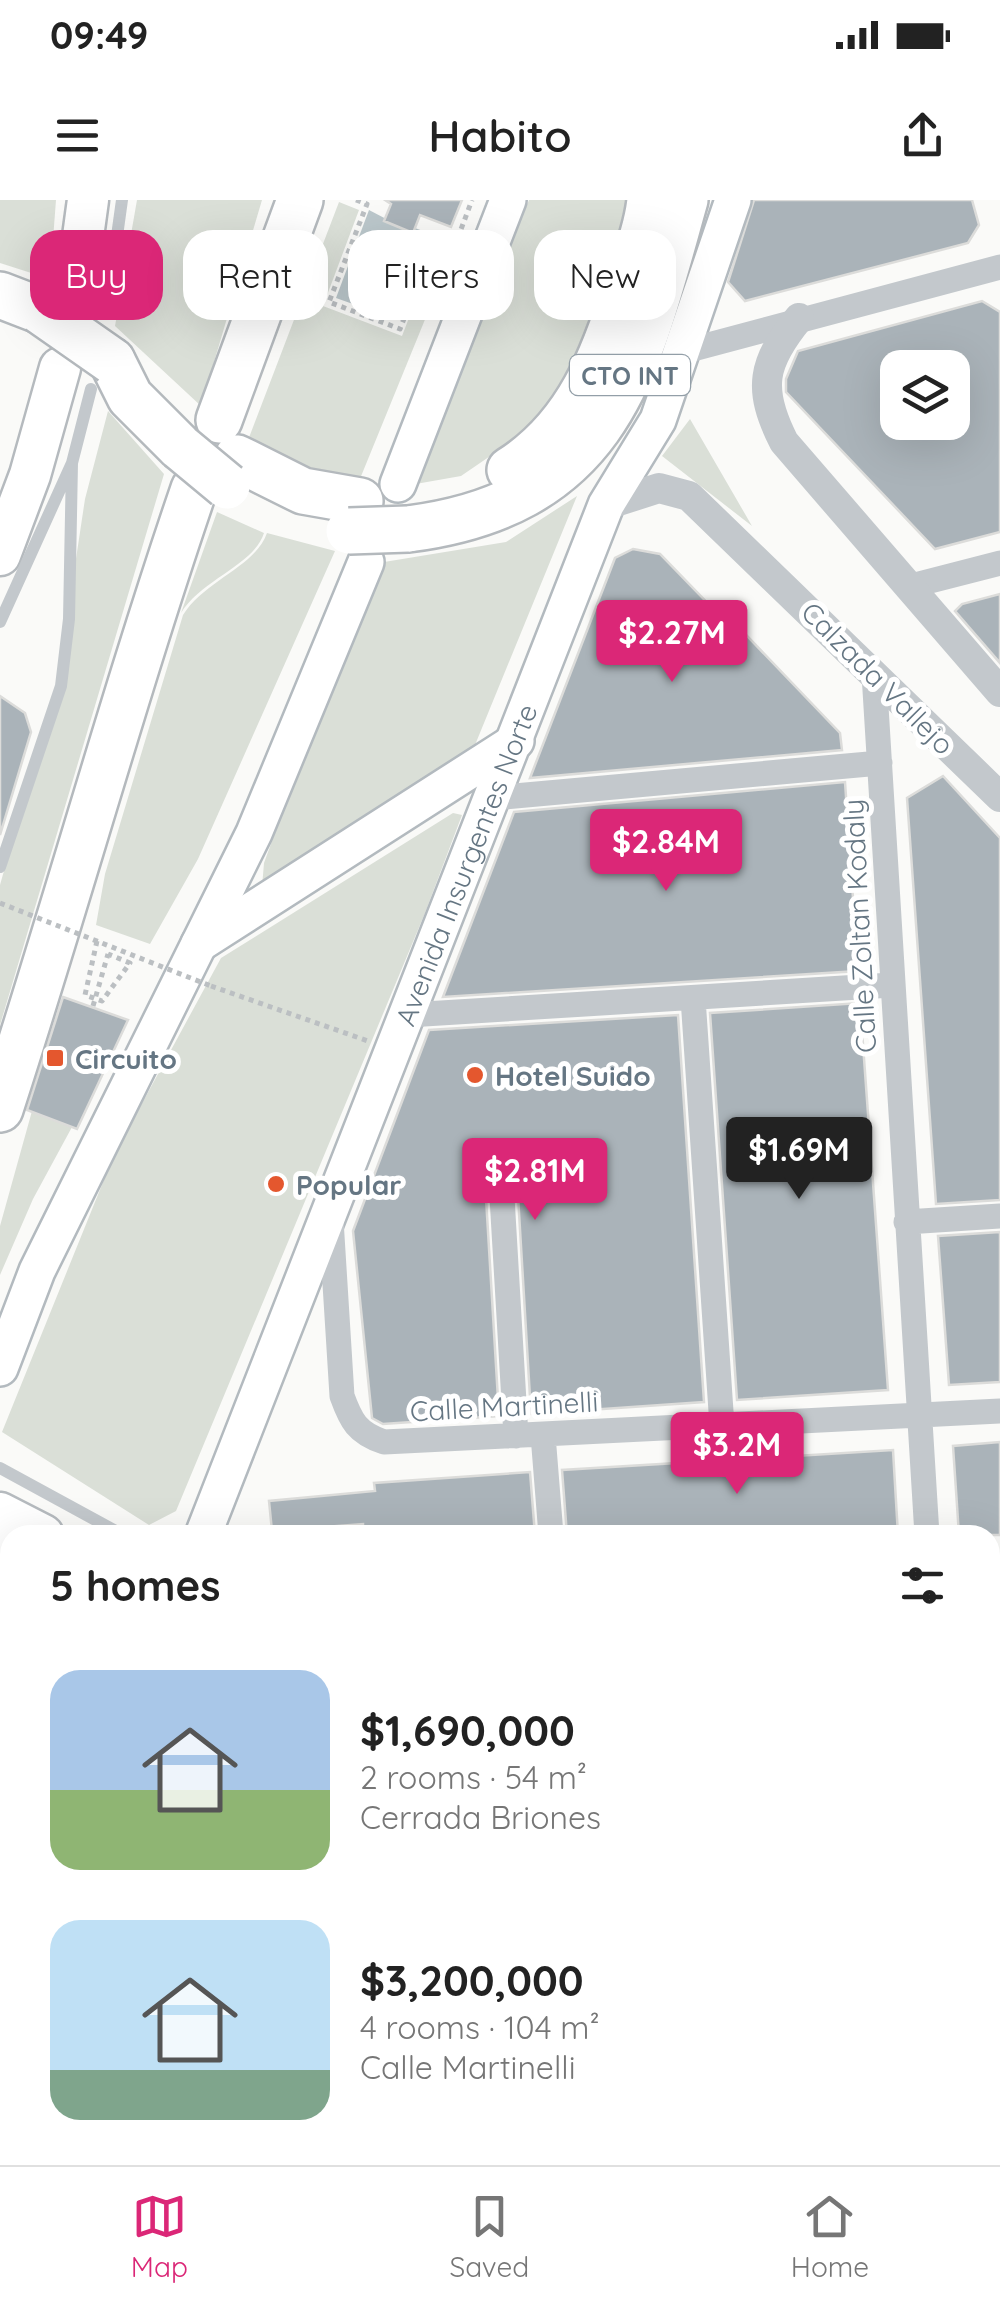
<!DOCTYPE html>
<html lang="en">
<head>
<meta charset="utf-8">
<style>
	:root { --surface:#fff; --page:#f6f6f6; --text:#222; --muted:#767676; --line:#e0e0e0; --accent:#db2777 }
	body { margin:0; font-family:Quicksand,sans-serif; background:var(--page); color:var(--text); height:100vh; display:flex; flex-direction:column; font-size:38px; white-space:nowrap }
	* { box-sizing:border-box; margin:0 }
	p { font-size:32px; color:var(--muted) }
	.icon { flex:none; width:55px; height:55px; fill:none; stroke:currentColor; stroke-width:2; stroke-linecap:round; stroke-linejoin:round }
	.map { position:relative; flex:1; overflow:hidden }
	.details { position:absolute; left:0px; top:1325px; width:1000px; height:640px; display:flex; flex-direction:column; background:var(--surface); border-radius:30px 30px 0 0; box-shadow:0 10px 40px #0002 }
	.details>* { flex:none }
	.banner { position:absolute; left:30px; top:30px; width:940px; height:90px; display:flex; gap:20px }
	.fabs { position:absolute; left:880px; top:150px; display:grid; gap:20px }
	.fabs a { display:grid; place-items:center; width:90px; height:90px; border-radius:20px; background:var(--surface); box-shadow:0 10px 40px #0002; font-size:50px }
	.price { position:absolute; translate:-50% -85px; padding:0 22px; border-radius:10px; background:var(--accent); color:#fff; font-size:32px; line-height:65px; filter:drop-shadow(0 2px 5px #0008) }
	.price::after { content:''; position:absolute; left:50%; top:60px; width:30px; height:22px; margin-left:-15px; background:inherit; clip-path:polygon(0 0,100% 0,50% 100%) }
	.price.current { background:#222; color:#fff }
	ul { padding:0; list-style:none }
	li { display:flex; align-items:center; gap:30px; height:250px; padding:0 50px }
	li span { display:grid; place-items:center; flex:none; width:280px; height:200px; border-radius:30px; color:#555 }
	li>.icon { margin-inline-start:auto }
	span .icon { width:120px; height:120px; fill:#fffc; stroke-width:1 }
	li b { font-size:42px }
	h2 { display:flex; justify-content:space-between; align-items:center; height:120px; padding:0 50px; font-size:42px }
	.chip { padding:0 35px; border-radius:30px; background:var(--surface); box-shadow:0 10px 40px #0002; font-size:35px; line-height:90px }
	.chip.current { background:var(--accent); color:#fff }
	.status { display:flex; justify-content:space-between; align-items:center; height:70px; padding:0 50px; background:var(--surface); direction:ltr }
	.status svg { height:28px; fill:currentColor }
	header { display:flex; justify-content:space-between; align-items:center; height:130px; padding:0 50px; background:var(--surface); font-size:45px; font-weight:600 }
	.tabs { display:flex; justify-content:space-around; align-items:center; height:140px; border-top:2px solid var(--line); background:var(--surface); font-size:28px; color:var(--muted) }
	.tabs a { display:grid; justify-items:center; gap:5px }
	.tabs .current { color:var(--accent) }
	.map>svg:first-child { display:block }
	.green { fill:#dadfd7 }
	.water { fill:#bbc7cb }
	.building { fill:#aab3b9; stroke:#dcdcda; stroke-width:2.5; fill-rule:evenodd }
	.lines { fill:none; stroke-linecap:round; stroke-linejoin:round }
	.secondary-casing { stroke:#b3babf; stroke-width:40 }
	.primary-casing { stroke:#b5babe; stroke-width:45 }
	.motorway-casing { stroke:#b4b9bd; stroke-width:50 }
	.path { stroke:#bbbfc2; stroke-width:5; stroke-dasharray:5 5; stroke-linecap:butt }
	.service { stroke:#c3c8cc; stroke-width:12 }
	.minor { stroke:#c3c8cc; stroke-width:25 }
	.tertiary { stroke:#c3c8cc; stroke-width:30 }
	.secondary { stroke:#fff; stroke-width:35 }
	.primary { stroke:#fff; stroke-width:40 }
	.motorway { stroke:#fff; stroke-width:45 }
	.motorway-bridge-casing { stroke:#b4b9bd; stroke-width:50; stroke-linecap:butt }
	.path-bridge { stroke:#bbbfc2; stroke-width:5; stroke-dasharray:5 5; stroke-linecap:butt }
	.motorway-bridge { stroke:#fff; stroke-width:45 }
	.poi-dot { fill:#e4572e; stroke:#fff; stroke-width:4 }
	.labels { text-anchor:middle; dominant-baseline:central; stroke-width:10; stroke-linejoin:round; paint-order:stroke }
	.shield { fill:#fff; stroke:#939fa8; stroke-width:2.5 }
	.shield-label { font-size:25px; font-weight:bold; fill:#657683 }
	.street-label { font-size:28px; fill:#657683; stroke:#fff }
	.poi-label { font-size:28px; font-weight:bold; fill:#657683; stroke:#fff; text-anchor:start }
</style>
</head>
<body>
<div class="status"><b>09:49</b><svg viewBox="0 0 49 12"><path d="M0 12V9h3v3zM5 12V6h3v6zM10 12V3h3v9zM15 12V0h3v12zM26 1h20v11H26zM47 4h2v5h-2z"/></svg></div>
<header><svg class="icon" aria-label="menu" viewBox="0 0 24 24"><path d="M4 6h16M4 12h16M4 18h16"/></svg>Habito<svg class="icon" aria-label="share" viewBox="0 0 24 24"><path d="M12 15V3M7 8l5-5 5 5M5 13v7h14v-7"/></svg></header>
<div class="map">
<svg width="1000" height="1965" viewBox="0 0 1000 1965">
	<rect width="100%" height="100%" fill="#fafaf8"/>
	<path class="green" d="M0,0h56l-6,79 -50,-16z
		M137,0h125l-61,206 -86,-80z
		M529,0h97l-25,111 -52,105 -88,60 -51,9z
		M339,2l20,8 -36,96 79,30 37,-96 16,6 -100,245 -110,-43z
		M108,211l56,63 -164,551v-140l58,-207 27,-179z
		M690,219l62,107 -90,-70z
		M577,296l-102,249 -15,21 -198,121 2,-24 106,-291 14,-10 122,-20z
		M217,312l47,21c-10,32 -62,46 -83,80z
		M267,333l68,18 -137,308 -48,85 -54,-19 9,-51 78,-259c22,-35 72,-48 84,-82z
		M453,613l9,2 -37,98 -249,598 -27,14 -147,-93 112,-277 107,-197z
		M32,911l40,16 -39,72 -33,76v-49z
		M533,1955h77l2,10h-77z"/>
	<path class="water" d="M369,10l44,23 2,-5 16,6 -33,86 -62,-22z"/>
	<path class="building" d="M385,0h77l-11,27 -31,-12 -7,18 -29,-12 7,-17z
		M754,0h218l7,25 -11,18 -223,58 -17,-19z
		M982,101l18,11v220l-65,17 -149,-157v-13l12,-28zM898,168h54v54h-54z
		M633,349l27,5 65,67 4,-4 111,116 2,17 -312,28 85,-220z
		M1000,394v69l-45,-52 7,-7z
		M0,496l25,17 6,19 -31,103z
		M943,576l57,62v362l-64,4 -29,-406z
		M845,582l13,189 -415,26 71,-185z
		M63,797l65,23 -51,109 -50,-19z
		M860,803l28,387 -151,10 -27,-387z
		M678,815l26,387 -173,12 -14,-235 -3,-9 -13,-6 -10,3 -6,14 14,235 -116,8 -11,-6 -19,-187 76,-201z
		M1000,1032v150l-51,3 -11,-149z
		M1000,1242v93h-41l-6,-89z
		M893,1250l5,85h-331l-5,-65z
		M530,1272l5,63h-172v-11l-91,7 -3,-30 106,-10 -1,-8z"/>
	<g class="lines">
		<g class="secondary-casing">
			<g id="secondary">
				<path d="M398,284l110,-284"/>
				<path d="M199,744l317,-203"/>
				<path d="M0,1168l37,-97 217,-438 112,-271"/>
				<path id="s1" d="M203,1335l403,-1030 52,-85 75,-220"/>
				<path d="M0,1871l10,-26"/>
				<path d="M402,1955l1,10"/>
			</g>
		</g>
		<g class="primary-casing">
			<path id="primary" d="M76,88l12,-88
				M0,355l30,-80 30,-107
				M0,1313l43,22
				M342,1955l1,10"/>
		</g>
		<g class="motorway-casing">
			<path id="motorway" d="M0,95l39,15
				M112,161l18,36 50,50
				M219,220l81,-220
				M237,258l66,33 57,10
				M510,270c68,-43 94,-114 117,-187 9,-27 20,-55 23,-83
				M408,329c204,-26 229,-159 277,-329
				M0,909c67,-206 124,-415 194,-620
				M0,1349l10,5"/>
		</g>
		<path class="path" d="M356,0l11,4 -38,98 71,27 37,-97 20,8 15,-40
			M211,786l157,55
			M93,806l15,-52"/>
		<path class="service" d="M107,108l15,-108
			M0,422l72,-159 19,-74
			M0,667l61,-181 8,-67 3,-156
			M0,1268l123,67
			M0,1522l10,-27
			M6,1749l4,1
			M367,1955l1,10"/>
		<path class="minor" d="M682,152l318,-85
			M907,387l93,-24
			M874,474l53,861
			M493,598l387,-35
			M693,798l29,428
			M408,815l484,-30
			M501,980l15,256
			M331,1020l11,176c9,25 15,37 42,46l616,-31
			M906,1022l94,-6
			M543,1235l8,100
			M990,1393h10
			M990,1602l10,-1
			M0,1917l6,48
			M181,1955l2,10
			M517,1955l2,10
			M634,1955l2,10
			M965,1955l1,10"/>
		<path class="tertiary" d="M799,118c-37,45 -42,71 -15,124l216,250
			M606,305l53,-17 30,8 311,301"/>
		<use href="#secondary" class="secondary"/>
		<use href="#primary" class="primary"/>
		<use href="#motorway" class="motorway"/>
		<g class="motorway-bridge-casing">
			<path id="motorway-bridge" d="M39,110l73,51
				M180,247l47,39
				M349,331l59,-2"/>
		</g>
		<path class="path-bridge" d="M0,703l211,83
			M97,741l-12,54 17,6 28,-38 -22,-9"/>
		<use href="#motorway-bridge" class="motorway-bridge"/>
	</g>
	<g class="poi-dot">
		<rect x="45" y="848" width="20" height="20" rx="5"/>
		<circle cx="475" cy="875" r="10"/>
		<circle cx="276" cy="984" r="10"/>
	</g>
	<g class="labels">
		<rect class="shield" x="570" y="155" width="120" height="40" rx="8"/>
		<g class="shield-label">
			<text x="630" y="175">CTO INT</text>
		</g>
		<g class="street-label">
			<text transform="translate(878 478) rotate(45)">Calzada Vallejo</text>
			<text stroke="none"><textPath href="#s1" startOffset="720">Avenida Insurgentes Norte</textPath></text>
			<text transform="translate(859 726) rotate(-93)">Calle Zoltan Kodaly</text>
			<text transform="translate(504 1206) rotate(-3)">Calle Martinelli</text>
		</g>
		<g class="poi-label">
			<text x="75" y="858">Circuito</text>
			<text x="495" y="875">Hotel Suido</text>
			<text x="296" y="984">Popular</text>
		</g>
	</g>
</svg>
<div class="fabs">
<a><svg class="icon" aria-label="layers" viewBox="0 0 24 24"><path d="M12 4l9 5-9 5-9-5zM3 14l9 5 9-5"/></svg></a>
</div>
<b class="price" style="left:672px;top:485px">$2.27M</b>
<b class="price" style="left:666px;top:694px">$2.84M</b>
<b class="price current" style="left:799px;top:1002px">$1.69M</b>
<b class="price" style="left:535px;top:1023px">$2.81M</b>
<b class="price" style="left:737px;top:1297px">$3.2M</b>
<div class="banner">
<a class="chip current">Buy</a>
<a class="chip">Rent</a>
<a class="chip">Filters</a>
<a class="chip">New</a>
</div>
<section class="details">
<h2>5 homes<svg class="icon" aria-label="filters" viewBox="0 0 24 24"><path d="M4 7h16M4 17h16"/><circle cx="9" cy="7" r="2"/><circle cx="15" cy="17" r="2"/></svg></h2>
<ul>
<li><span style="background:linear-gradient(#a9c7e8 60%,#8fb573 0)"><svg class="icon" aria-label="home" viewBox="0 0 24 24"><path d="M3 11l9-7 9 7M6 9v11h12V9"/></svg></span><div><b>$1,690,000</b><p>2 rooms · 54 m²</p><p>Cerrada Briones</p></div></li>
<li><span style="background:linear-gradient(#bfe0f5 75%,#7fa58c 0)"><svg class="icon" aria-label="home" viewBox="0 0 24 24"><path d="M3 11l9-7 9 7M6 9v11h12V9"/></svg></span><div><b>$3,200,000</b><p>4 rooms · 104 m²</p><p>Calle Martinelli</p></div></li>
</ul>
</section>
</div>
<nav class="tabs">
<a class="current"><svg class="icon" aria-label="map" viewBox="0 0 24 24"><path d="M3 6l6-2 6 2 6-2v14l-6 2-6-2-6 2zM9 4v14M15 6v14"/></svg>Map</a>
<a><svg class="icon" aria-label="saved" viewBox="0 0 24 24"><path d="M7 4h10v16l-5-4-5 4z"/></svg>Saved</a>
<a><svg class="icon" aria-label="home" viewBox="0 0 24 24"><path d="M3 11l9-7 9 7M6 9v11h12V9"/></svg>Home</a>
</nav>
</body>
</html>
